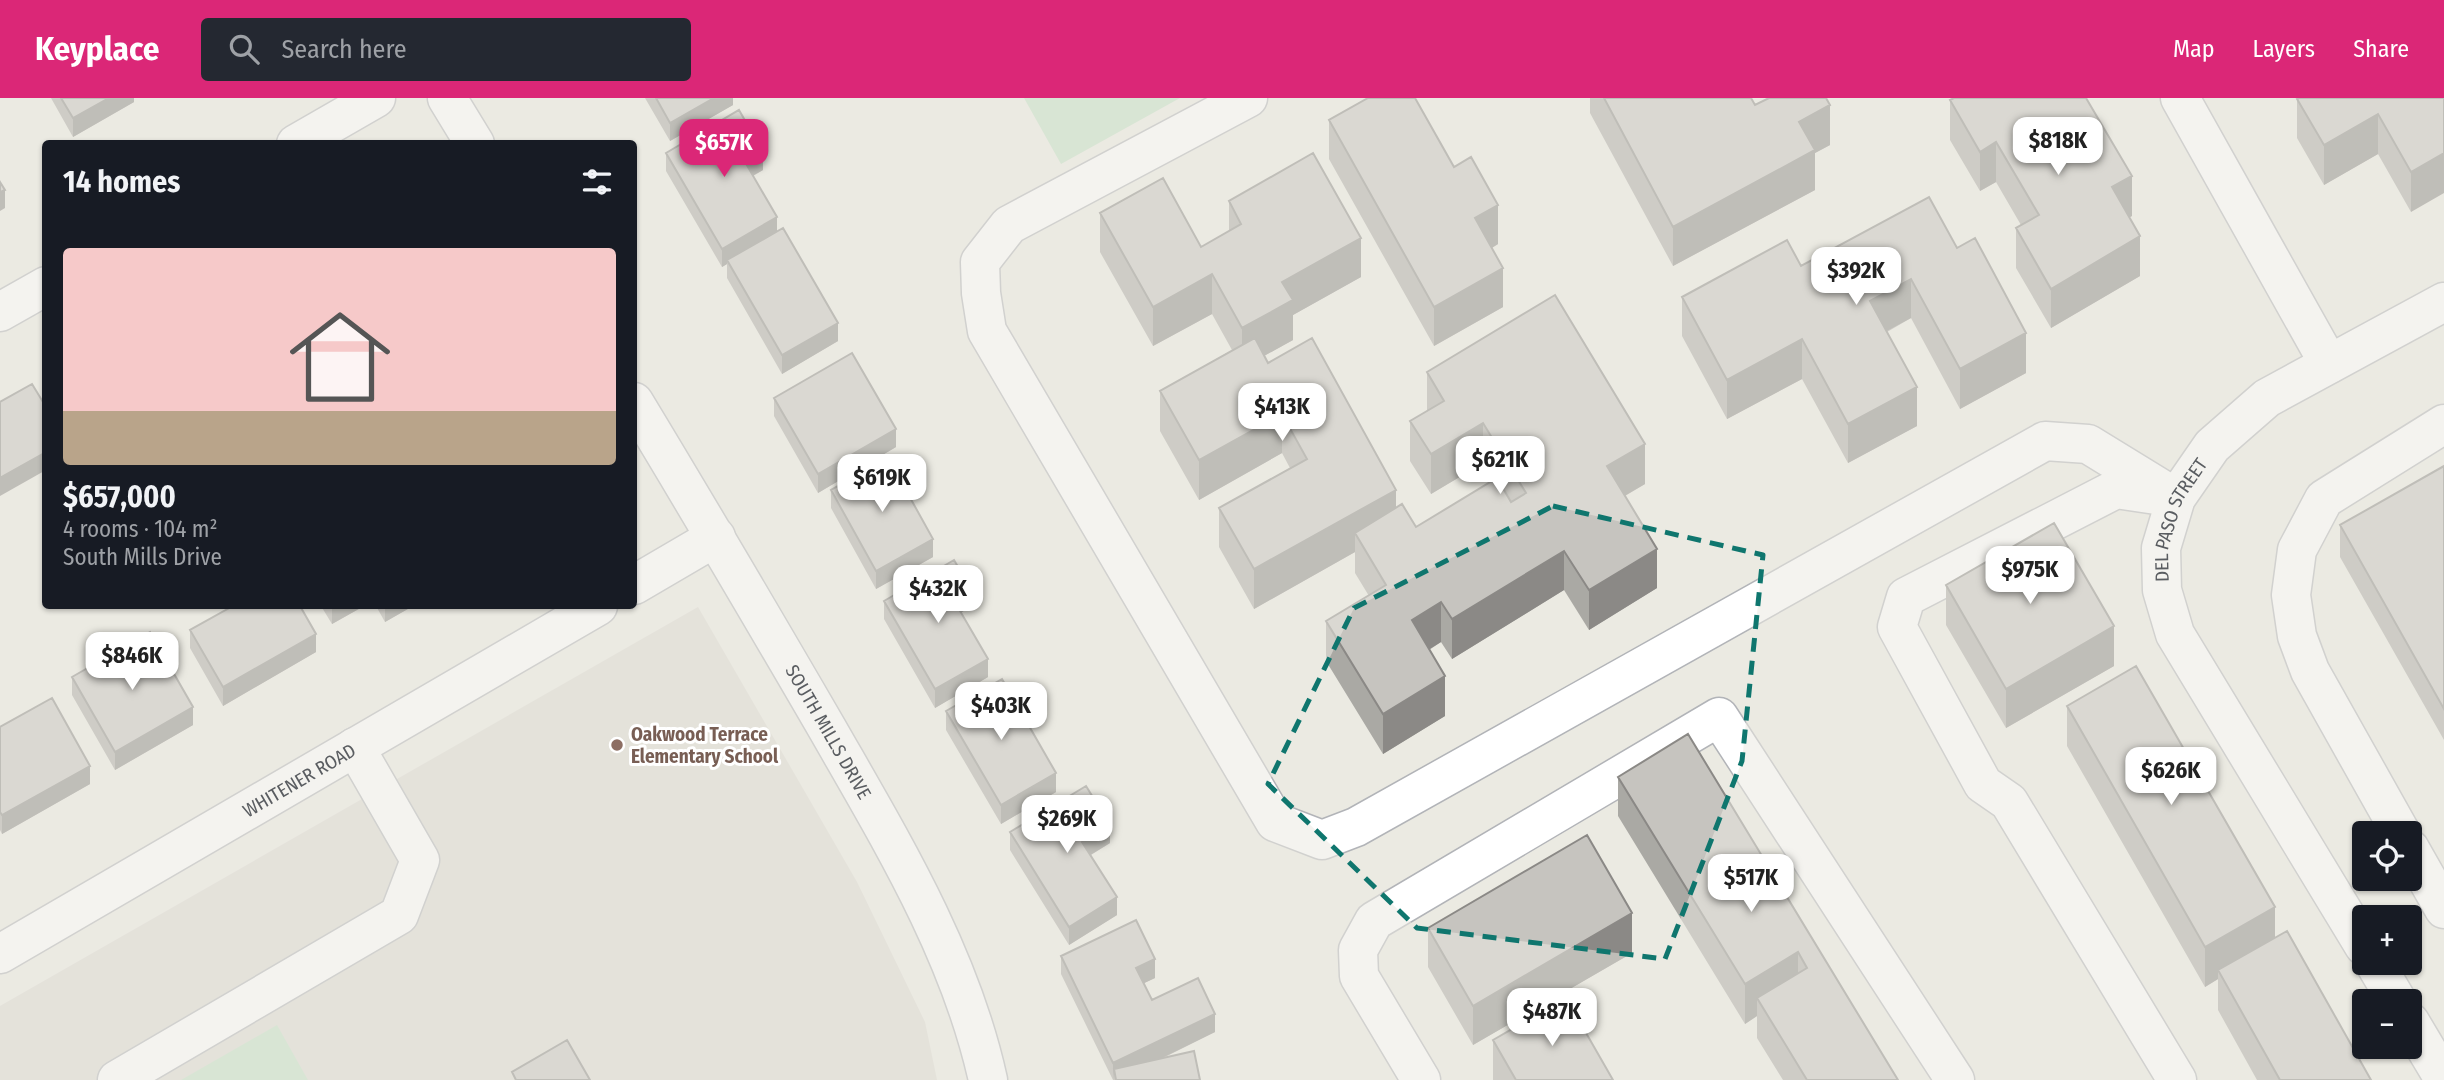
<!DOCTYPE html>
<html lang="en">
<head>
<meta charset="utf-8">
<style>
	:root { --surface:#171b24; --page:#242831; --text:#f1f3f6; --muted:#9ea1a6; --accent:#db2777 }
	body { margin:0; font-family:"Fira Sans Condensed",sans-serif; background:var(--page); color:var(--text); height:100vh; display:flex; flex-direction:column; font-size:26px; white-space:nowrap }
	* { box-sizing:border-box; margin:0 }
	p { font-size:23px; color:var(--muted) }
	.icon { flex:none; width:38px; height:38px; fill:none; stroke:currentColor; stroke-width:2; stroke-linecap:round; stroke-linejoin:round }
	.map { position:relative; flex:1; overflow:hidden }
	.drawer { position:absolute; left:42px; top:42px; width:595px; height:469px; display:flex; flex-direction:column; background:var(--surface); border-radius:7px; box-shadow:0 2px 5px #0004 }
	.drawer>* { flex:none }
	.controls { position:absolute; left:2352px; top:723px; display:grid; gap:14px }
	.controls a { display:grid; place-items:center; width:70px; height:70px; border-radius:7px; background:var(--surface); box-shadow:0 2px 5px #0004; font-size:35px }
	.price { position:absolute; translate:-50% -60px; padding:0 16px; border-radius:14px; background:#fff; color:#222; font-size:23px; line-height:46px; filter:drop-shadow(0 2px 4px #0008) }
	.price::after { content:''; position:absolute; left:50%; top:42px; width:21px; height:16px; margin-left:-10px; background:inherit; clip-path:polygon(0 0,100% 0,50% 100%) }
	.price.active { background:var(--accent); color:#fff }
	ul { padding:0; list-style:none }
	li { display:grid; align-content:center; gap:14px; height:371px; padding:0 21px }
	li span { display:grid; place-items:center; height:217px; border-radius:7px; color:#555 }
	li>.icon { margin-inline-start:auto }
	span .icon { width:126px; height:126px; fill:#fffc; stroke-width:1 }
	li b { font-size:30px }
	h2 { display:flex; justify-content:space-between; align-items:center; height:84px; padding:0 21px; font-size:30px }
	header { display:flex; align-items:center; gap:42px; box-sizing:border-box; height:98px; padding:0 35px; background:var(--accent); color:#fff }
	header strong { font-size:33px }
	nav { display:flex; gap:38px; margin-inline-start:auto; font-size:24px }
	.search { width:490px; height:63px; background:var(--page); display:flex; align-items:center; gap:18px; box-sizing:border-box; padding:0 24px; border-radius:7px; color:var(--muted); font-size:26px }
	.map>svg:first-child { display:block }
	.education { fill:#dbd9d1 }
	.green { fill:#c2e0c4 }
	.lines { fill:none; stroke-linecap:round; stroke-linejoin:round }
	.minor-casing { stroke:#b2b4b8; stroke-width:41 }
	.minor { stroke:#fff; stroke-width:38 }
	.wall { fill:#aaa9a4 }
	.shaded-wall { fill:#8b8986 }
	.building { fill:#c6c4bf; stroke:#8b8986; stroke-width:2 }
	.marked { fill:none; stroke:#0f766e; stroke-width:5; stroke-dasharray:14 9; stroke-linejoin:round }
	.education-dot { fill:#8d6e63; stroke:#fff; stroke-width:2.5 }
	.labels { text-anchor:middle; dominant-baseline:central; stroke-width:6; stroke-linejoin:round; paint-order:stroke }
	.street-label { font-size:19px; fill:#5a5d61; stroke:#fff }
	.education-label { font-size:19px; font-weight:bold; fill:#785e54; stroke:#fff; text-anchor:start }
</style>
</head>
<body>
<header>
<strong>Keyplace</strong>
<div class="search"><svg class="icon" aria-label="search" viewBox="0 0 24 24"><circle cx="10" cy="10" r="6"/><path d="M15 15l6 6"/></svg>Search here</div>
<nav><a>Map</a><a>Layers</a><a>Share</a></nav>
</header>
<div class="map">
<svg width="2444" height="982" viewBox="0 0 2444 982">
	<rect width="100%" height="100%" fill="#ebeae2"/>
	<path class="education" d="M698,509l159,275 68,140 12,58h-937v-74z"/>
	<path class="green" d="M1024,0h156l-119,66z
		M277,927l31,55h-127z"/>
	<g class="lines">
		<g class="minor-casing">
			<g id="minor">
				<path d="M447,0l28,46"/>
				<path d="M1248,0l-239,127 -29,37 1,31 6,38 288,491 47,18 34,-13 689,-386 43,3 88,54"/>
				<path d="M2180,0l149,266"/>
				<path d="M296,46l80,-46"/>
				<path d="M0,214l46,-26"/>
				<path id="s1" d="M634,304c66,109 130,218 194,328 64,112 132,223 160,350"/>
				<path d="M2163,398l-47,-7 -210,108 -9,30 86,157 26,18 168,278"/>
				<path d="M634,487l82,-48"/>
				<path d="M2401,735l-91,-162 -13,-35 -6,-41 6,-45 27,-51 120,-75"/>
				<path d="M2410,751l34,60"/>
				<path id="s2" d="M2364,848l-189,-312 -13,-44 -1,-42 15,-50 36,-52 55,-48 177,-96"/>
				<path id="s3" d="M0,856l598,-348"/>
				<path d="M2374,864l23,39"/>
				<path d="M2410,924l34,57"/>
				<path d="M117,982l282,-165 21,-55 -65,-113"/>
				<path d="M1421,982l-62,-104 -1,-26 16,-29 345,-204 236,363"/>
			</g>
		</g>
		<use href="#minor" class="minor"/>
	</g>
	<path class="wall" d="M51,0h83v4l-61,35z
		M645,0h88v7l-63,36z
		M1590,0h161l4,7 75,40 -15,8v37l-142,76 -83,-153z
		M2444,0l-33,114 -33,-58 -54,31 -27,-47v-39z
		M1950,2l182,116 -3,1 11,59 -89,52 -35,-60v-40l5,-3 -25,-43 -16,9 -30,-51z
		M1329,22l169,124 -6,4 11,59 -69,39 -105,-187z
		M666,55l97,17 -10,6 24,55 61,110 -56,33 -55,-96v-14l-5,3 -56,-96z
		M1229,103l132,76 -68,38v25l-29,16 4,7 128,145 20,19 78,-47 -11,-17 -52,31 -21,-33v-40l17,-10v-39l218,112 -20,12 32,92 -68,42 -25,-40 -112,69 -11,-17 -12,8 16,66 -62,38 -57,-93v-40l43,-25 -14,-23v-21l-101,57 -35,-62v-39l71,-40 -8,-15 -83,47 -39,-69v-40l72,-41 -20,-36 -59,32 -53,-94v-39l101,34 28,-16z
		M1957,150l69,125 -66,36 -49,-91 -24,14 30,94 -69,37 -46,-84 -75,40 -45,-83v-39l119,-31z
		M774,300l122,49 -78,46 -44,-77z
		M2444,368v274l-104,-183v-32z
		M831,392l102,67 -57,32 -45,-81z
		M1946,487l168,81 -108,62 -60,-103z
		M884,503l87,6 -10,5 27,65 -53,31 -51,-89z
		M321,508h43l-32,18z
		M376,508h37l-28,16z
		M190,532l126,22 -93,54 -33,-58z
		M72,579l121,48 -78,45 -43,-75z
		M2067,608l208,232 96,142h-114l-39,-70v-31l-13,8 -138,-241z
		M946,613l110,81 -55,32 -55,-94z
		M0,629l90,57 -88,50 -2,-4z
		M1688,636l210,346h-115l-26,-42v-22l-12,8 -127,-208v-39z
		M1010,734l100,11 -19,12 26,60 -48,30 -59,-95z
		M1428,830l204,25 -159,92 -45,-78z
		M1061,858l94,22 -11,5 8,17 63,32 -54,27 39,21h-87l-52,-106z
		M1493,942l120,40h-120z"/>
	<path class="shaded-wall" d="M109,0h25v4l-61,35v-19z
		M714,0h19v7l-63,36v-18z
		M1830,7v40l-15,8v37l-142,76v-39l126,-105z
		M2378,16v40l-54,31v-40z
		M1996,44v40l-16,9v-39z
		M763,54v18l-18,10v-18z
		M2444,55v40l-33,19v-40z
		M2132,78v40l-20,11v-40z
		M5,92v18l-5,3v-19z
		M1498,107v39l-23,14v-40z
		M777,119v18l-50,25v4l-5,3v-18z
		M2140,138v40l-89,52v-39z
		M1361,140v39l-68,38v25l-51,28v-40l40,-46z
		M1503,170v39l-69,39v-39z
		M1212,176v40l-59,32v-39z
		M1911,181v39l-41,22v-39z
		M838,225v18l-56,33v-19z
		M2026,235v40l-66,36v-40z
		M1802,241v40l-75,40v-39z
		M1917,289v39l-69,37v-39z
		M1282,316v39l-83,47v-40z
		M1483,325v40l-52,31v-40z
		M896,331v18l-78,46v-19z
		M1645,346v40l-38,22v-40z
		M46,354v18l-46,26v-18z
		M1396,392v39l-41,4v19l-101,57v-40z
		M933,441v18l-57,32v-18z
		M1657,451v39l-68,42v-40z
		M1564,453v39l-112,69v-40z
		M971,491v18l-18,10v-18z
		M1441,504v40l-29,18v-40z
		M332,508h32l-32,18z
		M385,508h28l-28,16z
		M2114,528v40l-108,62v-39z
		M316,536v18l-93,54v-19z
		M988,561v18l-53,31v-19z
		M1445,578v40l-62,38v-40z
		M193,609v18l-78,45v-18z
		M90,668v18l-88,50v-19z
		M1056,675v19l-55,32v-19z
		M1110,727v18l-28,17v-18z
		M1117,799v18l-48,30v-18z
		M2275,809v40l-57,23v9l-13,8v-40z
		M1632,815v40l-159,92v-39z
		M1798,854v39l-41,7v18l-12,8v-40z
		M1155,861v19l-19,9v-19z
		M1215,916v18l-98,48 -3,-11 -1,11v-17z"/>
	<path class="building" d="M61,0h48l-36,20z
		M656,0h58l-44,25z
		M1368,0h47l39,69 17,-10 27,48 -23,13 28,50 -69,39 -105,-187z
		M1604,0h147l4,7 14,-7h57l4,7 -31,17 16,28 -142,77z
		M1954,0h132l46,78 -20,11 28,49 -89,53 -35,-61 23,-13 -43,-73 -16,10 -30,-52z
		M2299,0h145v55l-33,19 -33,-58 -54,31 -27,-46z
		M739,12l24,42 -18,10 32,55 -55,32 -56,-96z
		M1313,55l48,85 -79,44 11,18 -51,28 -30,-54 -59,33 -53,-94 63,-35 38,69 40,-23 -12,-23z
		M0,84l5,8 -5,2z
		M1929,99l28,51 18,-10 51,95 -66,36 -49,-90 -41,22 47,86 -69,37 -46,-85 -75,41 -45,-83 105,-57 14,26z
		M783,130l55,95 -56,32 -55,-95z
		M1555,197l90,149 -38,22 50,83 -68,41 -25,-39 -112,68 -11,-17 -29,18 33,56 -62,38 -57,-93 60,-36 -31,-52 47,-29 14,23 81,-49 14,24 15,-9 -43,-70 -52,31 -21,-33 34,-20 -17,-29z
		M1255,240l13,25 44,-25 84,152 -142,79 -35,-61 88,-49 -25,-45 -83,46 -39,-69z
		M852,255l44,76 -78,45 -44,-76z
		M32,286l14,23v45l-46,26v-76z
		M888,360l45,81 -57,32 -45,-81z
		M2444,368v243l-104,-184z
		M2054,425l60,103 -108,63 -60,-104z
		M954,462l17,29 -18,10 35,60 -53,30 -51,-88z
		M233,508h67l16,28 -93,53 -33,-57z
		M150,534l43,75 -78,45 -43,-75z
		M2136,568l139,241 -70,40 -138,-241z
		M1002,581l54,94 -55,32 -55,-94z
		M52,600l38,68 -88,49 -2,-3v-85z
		M1688,636l210,346h-91l-50,-82 50,-30 -9,-16 -53,32 -127,-207z
		M1086,688l24,39 -28,17 35,55 -48,30 -59,-95z
		M1587,737l45,78 -159,93 -45,-78z
		M1136,822l19,39 -19,9 16,32 46,-22 17,36 -102,49 -52,-107z
		M2287,833l84,149h-91l-62,-110z
		M1566,900l47,82h-97l-23,-40z
		M567,942l23,40h-74l-4,-8z
		M1194,953l6,29h-84l-2,-11z"/>
	<path d="M0 0H2444V982H0ZM1553,408l210,49 -21,206 -77,198 -248,-31 -149,-144 86,-176z" fill="#ebeae2" fill-opacity=".55" fill-rule="evenodd"/>
	<path class="marked" d="M1553,408l210,49 -21,206 -77,198 -248,-31 -149,-144 86,-176z"/>
	<circle class="education-dot" cx="617" cy="647" r="7"/>
	<g class="labels">
		<g class="street-label">
			<text stroke="none"><textPath href="#s2" startOffset="485">DEL PASO STREET</textPath></text>
			<text stroke="none"><textPath href="#s1" startOffset="383">SOUTH MILLS DRIVE</textPath></text>
			<text stroke="none"><textPath href="#s3" startOffset="346">WHITENER ROAD</textPath></text>
		</g>
		<g class="education-label">
			<text x="631" y="636">Oakwood Terrace<tspan x="631" dy="22">Elementary School</tspan></text>
		</g>
	</g>
</svg>
<div class="controls">
<a><svg class="icon" aria-label="locate" viewBox="0 0 24 24"><circle cx="12" cy="12" r="6"/><path d="M12 2v4M12 18v4M2 12h4M18 12h4"/></svg></a>
<a>+</a>
<a>−</a>
</div>
<b class="price" style="left:2058px;top:79px">$818K</b>
<b class="price active" style="left:724px;top:81px">$657K</b>
<b class="price" style="left:1856px;top:209px">$392K</b>
<b class="price" style="left:1282px;top:345px">$413K</b>
<b class="price" style="left:1500px;top:398px">$621K</b>
<b class="price" style="left:882px;top:416px">$619K</b>
<b class="price" style="left:2030px;top:508px">$975K</b>
<b class="price" style="left:938px;top:527px">$432K</b>
<b class="price" style="left:132px;top:594px">$846K</b>
<b class="price" style="left:1001px;top:644px">$403K</b>
<b class="price" style="left:2171px;top:709px">$626K</b>
<b class="price" style="left:1067px;top:757px">$269K</b>
<b class="price" style="left:1751px;top:816px">$517K</b>
<b class="price" style="left:1552px;top:950px">$487K</b>
<section class="drawer">
<h2>14 homes<svg class="icon" aria-label="filters" viewBox="0 0 24 24"><path d="M4 7h16M4 17h16"/><circle cx="9" cy="7" r="2"/><circle cx="15" cy="17" r="2"/></svg></h2>
<ul>
<li><span style="background:linear-gradient(#f6c9c9 75%,#b9a48a 0)"><svg class="icon" aria-label="home" viewBox="0 0 24 24"><path d="M3 11l9-7 9 7M6 9v11h12V9"/></svg></span><div><b>$657,000</b><p>4 rooms · 104 m²</p><p>South Mills Drive</p></div></li>
</ul>
</section>
</div>
</body>
</html>
